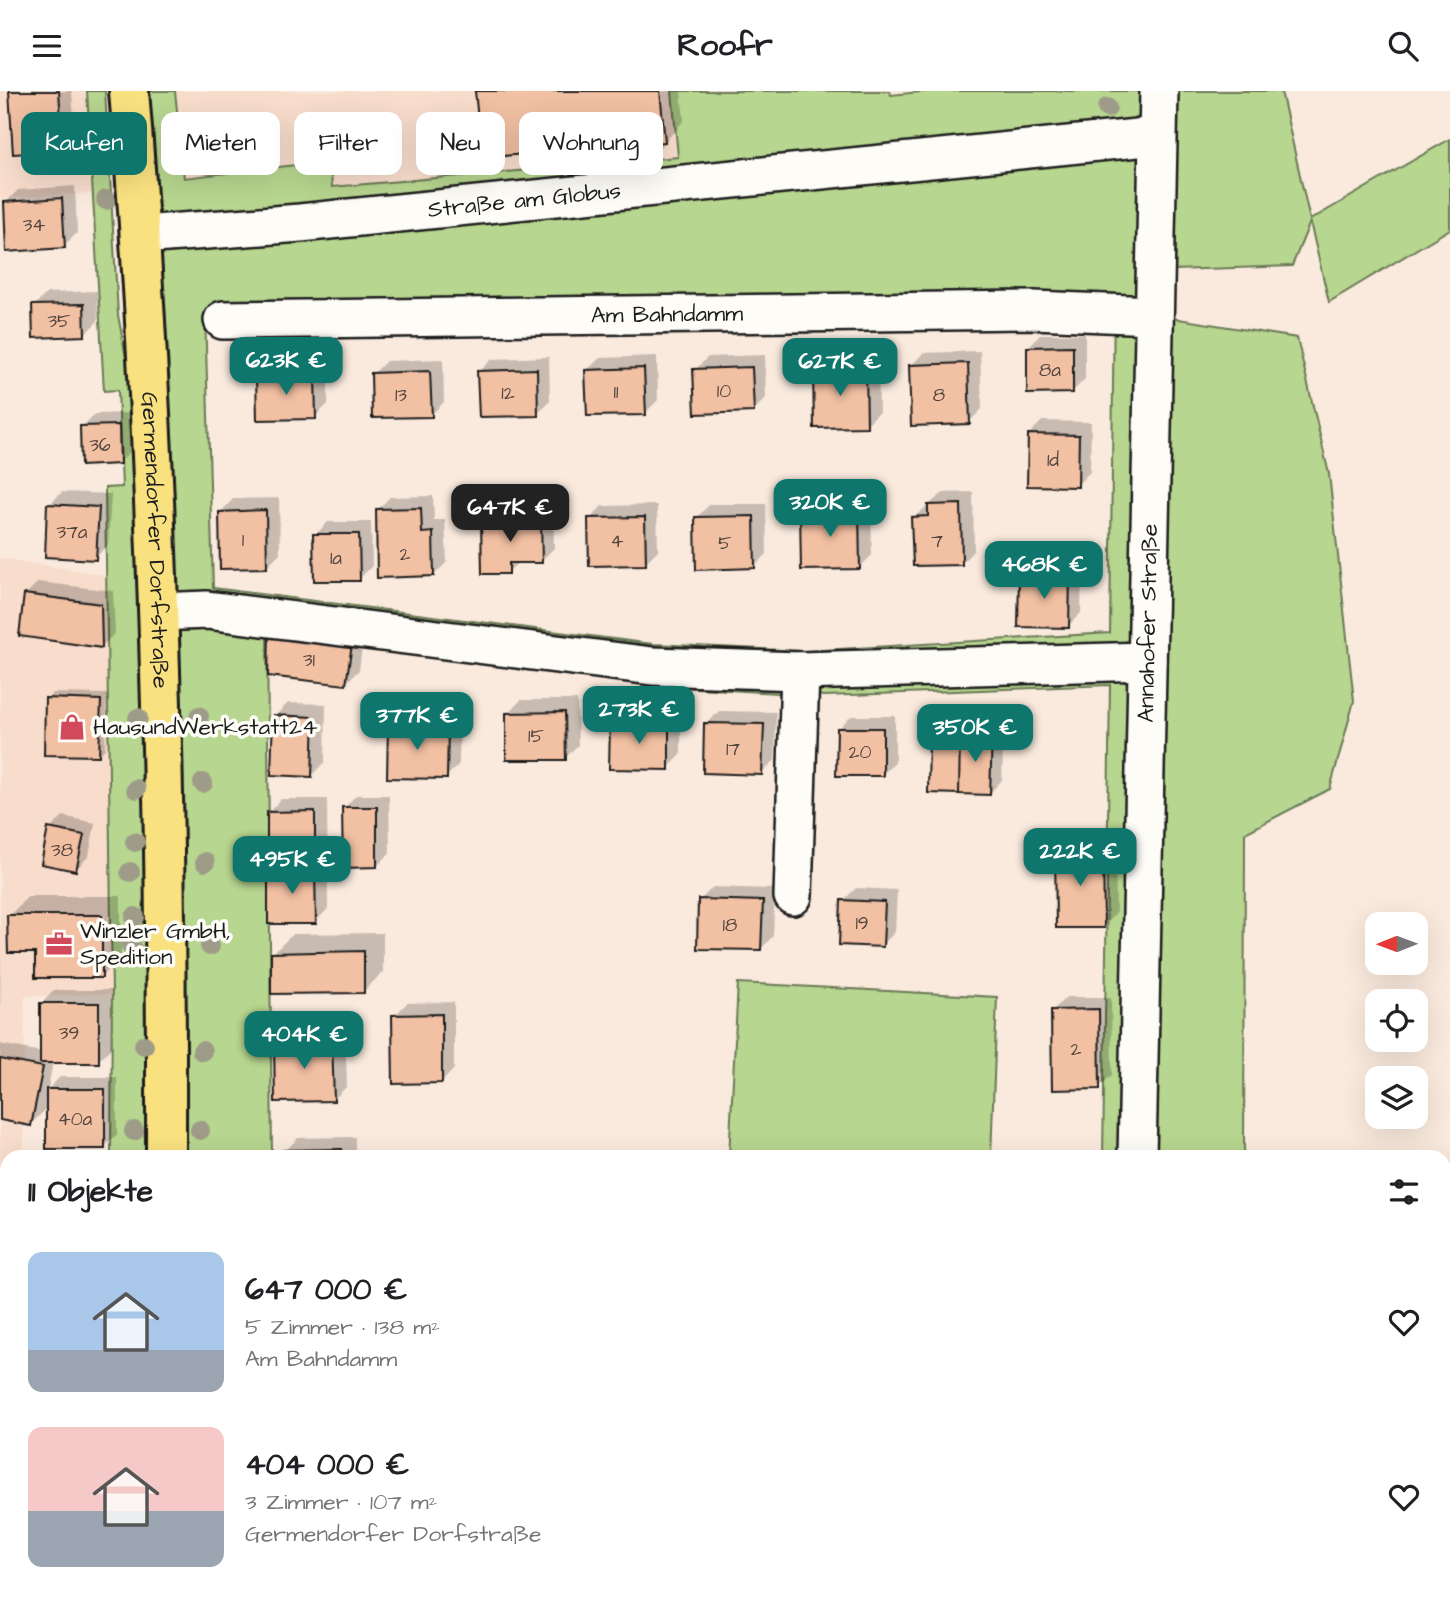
<!DOCTYPE html>
<html lang="de">
<head>
<meta charset="utf-8">
<style>
	:root { --surface:#fff; --page:#f6f6f6; --text:#202124; --muted:#757577; --accent:#0f766e }
	body { margin:0; font-family:"Architects Daughter",sans-serif; background:var(--page); color:var(--text); height:100vh; display:flex; flex-direction:column; font-size:26px; white-space:nowrap }
	* { box-sizing:border-box; margin:0 }
	p { font-size:23px; color:var(--muted) }
	.icon { flex:none; width:38px; height:38px; fill:none; stroke:currentColor; stroke-width:2; stroke-linecap:round; stroke-linejoin:round }
	.map { position:relative; flex:1; overflow:hidden }
	.side { position:absolute; left:0px; top:1059px; width:1451px; height:450px; display:flex; flex-direction:column; background:var(--surface); border-radius:21px 21px 0 0; box-shadow:0 7px 28px #0002 }
	.side>* { flex:none }
	.top-card { position:absolute; left:21px; top:21px; width:700px; height:63px; display:flex; gap:14px }
	.needle { width:46px; rotate:269deg }
	.buttons { position:absolute; left:1365px; top:821px; display:grid; gap:14px }
	.buttons a { display:grid; place-items:center; width:63px; height:63px; border-radius:14px; background:var(--surface); box-shadow:0 7px 28px #0002; font-size:35px }
	.price { position:absolute; translate:-50% -60px; padding:0 16px; border-radius:14px; background:var(--accent); color:#fff; font-size:23px; line-height:46px; filter:drop-shadow(0 2px 4px #0008) }
	.price::after { content:''; position:absolute; left:50%; top:42px; width:21px; height:16px; margin-left:-10px; background:inherit; clip-path:polygon(0 0,100% 0,50% 100%) }
	.price.selected { background:#222; color:#fff }
	ul { padding:0; list-style:none }
	li { display:flex; align-items:center; gap:21px; height:175px; padding:0 28px }
	li span { display:grid; place-items:center; flex:none; width:196px; height:140px; border-radius:14px; color:#555 }
	li>.icon { margin-inline-start:auto }
	span .icon { width:84px; height:84px; fill:#fffc; stroke-width:1 }
	li b { font-size:30px }
	h2 { display:flex; justify-content:space-between; align-items:center; height:84px; padding:0 28px; font-size:30px }
	.tag { padding:0 24px; border-radius:14px; background:var(--surface); box-shadow:0 7px 28px #0002; font-size:24px; line-height:63px }
	.tag.selected { background:var(--accent); color:#fff }
	header { display:flex; justify-content:space-between; align-items:center; height:91px; padding:0 28px; background:var(--surface); font-size:32px; font-weight:700 }
	.map>svg:first-child { display:block }
	.built { fill:#f8ddcc }
	.green { fill:#b7d68f; stroke:#6a7956; stroke-width:2; fill-rule:evenodd }
	.shadow { fill:#0003 }
	.building { fill:#f2c0a3; stroke:#1c1c1c; stroke-width:2 }
	.lines { fill:none; stroke-linecap:round; stroke-linejoin:round }
	.minor-casing { stroke:#1c1c1c; stroke-width:42 }
	.major-casing { stroke:#1c1c1c; stroke-width:44 }
	.minor { stroke:#fdfcf7; stroke-width:37 }
	.major { stroke:#fae180; stroke-width:38 }
	.tree { fill:#9e9c89 }
	.labels { text-anchor:middle; dominant-baseline:central; stroke-width:7; stroke-linejoin:round; paint-order:stroke }
	.number-label { font-size:19px; fill:#52453e }
	.street-label { font-size:23px; fill:#1c1c1c; stroke:#fdfcf7 }
	.poi-label { font-size:23px; fill:#1c1c1c; stroke:#fdfcf7; text-anchor:start }
</style>
</head>
<body>
<header><svg class="icon" aria-label="menu" viewBox="0 0 24 24"><path d="M4 6h16M4 12h16M4 18h16"/></svg>Roofr<svg class="icon" aria-label="search" viewBox="0 0 24 24"><circle cx="10" cy="10" r="6"/><path d="M15 15l6 6"/></svg></header>
<div class="map">
<svg width="1450" height="1507" viewBox="0 0 1450 1507">
	<rect width="100%" height="100%" fill="#faeade"/>
	<filter id="ink" filterUnits="userSpaceOnUse"><feTurbulence type="fractalNoise" baseFrequency=".0143" numOctaves="2"/><feDisplacementMap in="SourceGraphic" scale="14" xChannelSelector="R" yChannelSelector="G"/><feConvolveMatrix kernelMatrix="1 2 1 2 8 2 1 2 1" color-interpolation-filters="sRGB"/></filter>
	<g filter="url(#ink)">
		<path class="built" d="M0,0h87l6,102 -93,6z
			M175,0h497l6,66 -346,30 -3,-26 -145,17z
			M0,467l106,17 6,419 -87,2 -1,161h-17v323l-7,-2z"/>
		<path class="green" d="M87,0h18l13,224 13,69 14,-293h30l9,87 146,-17 2,26 346,-30 -6,-66h218l1,4 39,-4h351l29,129 140,-81v90l-121,73 -19,-80 -18,44 -119,4 -1,48 125,20 32,136 25,227 -24,88 -85,44 -1,324h-141l7,-472 -285,11 -177,-11 -381,-56 5,528h-161l1,-163 -7,-506 17,-1 -4,-97 -14,1zM1114,211l-4,331 -305,18 -152,-7 -440,-56 -8,-277z
			M738,892l259,14 -6,160h-262z
			M107,1502h167v5h-167z
			M557,1502h419v5h-420z
			M1096,1502h147v5h-147z"/>
		<path class="shadow" d="M11,0h61l3,45 -13,13z
			M477,0h204l3,29 -33,38z
			M75,95l2,47 -13,13 -59,-43 13,-13z
			M97,200l1,30 -13,13 -51,-28 13,-13z
			M1041,243h44v45l-13,13 -44,-45z
			M980,260l2,58 -13,13 -58,-56 12,-13z
			M878,263l1,58 -13,13 -52,-57 13,-13z
			M765,264l1,43 -13,13 -58,-41 13,-13z
			M657,265l1,44 -13,13 -58,-43 13,-12z
			M549,266l1,44 -13,13 -58,-42 13,-13z
			M443,268l1,43 -13,13 -58,-41 13,-13z
			M328,271v42l-13,13 -57,-41 13,-13z
			M131,322l1,37 -13,13 -37,-36 13,-13z
			M1042,330l49,1 -1,50 -13,13 -48,-51z
			M62,401l49,2 -3,51 -13,13 -46,-53z
			M973,401l1,58 -12,13 -49,-45 30,-25z
			M433,405l1,24h11l2,42 -13,13 -57,-65 13,-13z
			M871,406l1,58 -13,13 -58,-57 13,-13z
			M279,407l1,55 -13,13 -46,-54 12,-13z
			M710,413h56l1,50 -13,13 -57,-50z
			M553,414l1,43 -13,13 -22,1 -11,10 -25,-53 13,-13z
			M657,414l1,45 -13,13 -55,-44 12,-13z
			M328,431h43l1,44 -13,13 -44,-44z
			M1034,472h48l-1,50 -13,13 -47,-51z
			M38,491l75,9 2,42 -13,13 -77,-51z
			M364,541l-5,38 -13,13 -76,-8z
			M53,602l54,1 -2,55 -6,6 -52,-56z
			M521,609h56l1,45 -13,13 -57,-45z
			M288,612l38,1 -1,58 -13,13 -37,-59z
			M624,618l57,1v45l-13,13 -57,-46z
			M719,620l57,1 -1,48 -13,13 -56,-49z
			M403,623l57,1 -1,49 -13,13 -56,-50z
			M851,625h44v46l-13,13 -44,-46z
			M944,629l60,2 -2,58 -12,13 -60,-2 1,-58z
			M356,704h33l1,58 -13,13 -33,-58z
			M281,708h46l1,110 -13,13h-45l-1,-110z
			M63,725l32,7 -6,33 -13,13 -26,-40z
			M1070,745h45l1,77 -13,13 -46,-77z
			M713,796l62,2 -2,47 -12,13 -61,-49z
			M856,797l41,2 -2,42 -13,13 -39,-44z
			M28,805h93v60l-19,20 -66,-25 -27,-35z
			M383,842v39l-19,19 -91,-38 20,-19z
			M0,865h1l-1,85z
			M54,899h57v58l-13,13h-45l-5,28 12,-12h57v58l-13,12 -57,-45 -3,9 -13,13 -31,-6v-74l42,8v-49z
			M1066,906h45l1,78 -13,12 -46,-77z
			M454,911v67l-12,13 -48,-66 13,-13z
			M345,937l2,58 -13,13 -58,-56 12,-13z
			M355,1046v20h-70v-6l13,-13z
			M0,1102l7,2v63l-4,5 1,61 -4,4z
			M0,1268h7v39h-7z
			M0,1381l7,1 -2,54 -5,-1z
			M30,1502h80l-1,5h-81z
			M272,1502h108l-1,5h-107z
			M1015,1502h45v5h-47z
			M0,1503l22,2 -1,2h-21z"/>
		<path class="building" d="M9,0h50l4,60 -50,3z
			M475,0h185l5,51 -14,1 1,16 -41,4 -1,-17 -128,12z
			M62,107l3,50 -59,4 -2,-50z
			M84,213l1,32 -52,2 -1,-33z
			M1073,255v47l-46,1v-47z
			M968,272l2,61 -59,2 -2,-61z
			M752,276l2,45 -59,2 -2,-45z
			M866,276l1,60 -53,1 -1,-60z
			M644,277l2,47 -59,1 -2,-46z
			M537,278l1,47 -59,1 -2,-46z
			M430,280l2,46 -60,1 -1,-45z
			M315,283l1,45 -59,1 -1,-45z
			M119,334l1,39 -39,2 -1,-40z
			M1028,343l51,1 -1,52 -51,-1z
			M47,413l52,3 -3,53 -51,-3z
			M961,413l1,61 -49,1 -2,-49 17,-1v-11z
			M421,417l1,25 11,-1 1,44 -57,2 -1,-69z
			M859,418l1,60 -59,1 -1,-60z
			M266,419l1,58 -47,1 -1,-57z
			M754,425l1,52 -59,2 -1,-53z
			M645,426l1,48 -57,1 -1,-48z
			M541,427l1,45h-33v11h-27l-1,-55z
			M313,443h46l1,47h-46z
			M1019,484l51,1 -1,52 -51,-1z
			M24,503l77,10 1,44 -83,-12z
			M269,541l83,12 -6,41 -78,-9z
			M45,607l56,2 -2,56 -55,-1z
			M565,621l1,48h-60v-47z
			M273,624l41,2 -2,60 -41,-2z
			M610,631h59v48l-60,-1z
			M704,632l60,1 -2,51 -59,-2z
			M388,635l60,1 -1,52 -60,-1z
			M837,637h46v48h-47z
			M929,642h31l-1,61 -31,-1z
			M960,643h32l-2,61 -31,-1z
			M342,716h35v60l-34,1z
			M315,720v56h-48v-55z
			M48,737l36,7 -8,36 -35,-7z
			M1055,757h48l1,80h-48z
			M268,777h47l1,56h-48z
			M698,808l65,2 -2,49 -64,-1z
			M841,809l44,2 -2,45 -44,-2z
			M7,824h95v63h-67v-25h-27z
			M364,860v42l-93,1v-41z
			M40,912h59v60h-59z
			M1099,918l1,80 -48,1 -1,-80z
			M442,923v69l-49,1 -1,-69z
			M332,949l2,61 -59,1 -1,-60z
			M0,968l43,8 -12,59 -31,-6z
			M46,998h59v60h-59z
			M342,1058l1,8h-60v-7z
			M0,1134l7,2v22l-5,17z
			M0,1280h7v29h-7z
			M0,1395l7,2 -2,41 -5,-1z
			M28,1502h32v5h-34z
			M60,1502h37v5h-37z
			M270,1502h98v5h-98z
			M1011,1503h37l-1,4h-36z"/>
		<g class="lines">
			<g class="minor-casing">
				<g id="minor">
					<path id="s1" d="M141,144l159,-12 857,-87"/>
					<path id="s2" d="M223,229l811,-10 119,5"/>
					<path d="M158,521l49,-2 445,56 148,5 347,-10"/>
					<path d="M793,805l7,-225"/>
					<path id="s3" d="M1137,1066l22,-1066"/>
					<path d="M1127,1507v-5"/>
				</g>
			</g>
			<g class="major-casing">
				<g id="major">
					<path id="s4" d="M129,0c29,354 38,710 37,1066"/>
					<path d="M165,1507v-5"/>
				</g>
			</g>
			<use href="#minor" class="minor"/>
			<use href="#major" class="major"/>
		</g>
		<g class="tree">
			<circle cx="1107" cy="17" r="10"/>
			<circle cx="254" cy="37" r="10"/>
			<circle cx="325" cy="46" r="10"/>
			<circle cx="179" cy="71" r="10"/>
			<circle cx="106" cy="109" r="10"/>
			<circle cx="199" cy="625" r="10"/>
			<circle cx="138" cy="627" r="10"/>
			<circle cx="203" cy="692" r="10"/>
			<circle cx="136" cy="698" r="10"/>
			<circle cx="135" cy="751" r="10"/>
			<circle cx="205" cy="771" r="10"/>
			<circle cx="130" cy="781" r="10"/>
			<circle cx="135" cy="826" r="10"/>
			<circle cx="131" cy="854" r="10"/>
			<circle cx="210" cy="855" r="10"/>
			<circle cx="144" cy="954" r="10"/>
			<circle cx="202" cy="960" r="10"/>
			<circle cx="200" cy="1039" r="10"/>
			<circle cx="134" cy="1040" r="10"/>
		</g>
	</g>
	<defs>
		<g id="shop-bare" transform="scale(2.1)"><path d="M-5-2.5h2.3a2.7 3.5 0 0 1 5.4 0H5L5.5 6h-11ZM-1.5-2.5h3a1.5 2.3 0 0 0-3 0Z" fill="#d1495b" stroke="#fdfcf7" stroke-width="2.5" paint-order="stroke"/></g>
		<g id="office-bare" transform="scale(2.1)"><path d="M-6-3h4V-5.5h4V-3h4V5H-6ZM-1-4.5V-3h2v-1.5ZM-6 0V1H6V0Z" fill="#d1495b" stroke="#fdfcf7" stroke-width="2.5" paint-order="stroke"/></g>
	</defs>
	<g fill-rule="evenodd">
		<use href="#shop-bare" x="72" y="636"/>
		<use href="#office-bare" x="59" y="853"/>
	</g>
	<g class="labels">
		<g class="number-label">
			<text x="34" y="134">34</text>
			<text x="59" y="230">35</text>
			<text x="1050" y="279">8a</text>
			<text x="724" y="300">10</text>
			<text x="616" y="301">11</text>
			<text x="508" y="302">12</text>
			<text x="401" y="304">13</text>
			<text x="939" y="304">8</text>
			<text x="100" y="354">36</text>
			<text x="1053" y="369">1d</text>
			<text x="72" y="441">37a</text>
			<text x="243" y="449">1</text>
			<text x="617" y="450">4</text>
			<text x="937" y="450">7</text>
			<text x="725" y="452">5</text>
			<text x="405" y="463">2</text>
			<text x="336" y="467">1a</text>
			<text x="309" y="569">31</text>
			<text x="536" y="645">15</text>
			<text x="733" y="658">17</text>
			<text x="860" y="661">20</text>
			<text x="62" y="759">38</text>
			<text x="862" y="832">19</text>
			<text x="730" y="834">18</text>
			<text x="69" y="942">39</text>
			<text x="1076" y="958">2</text>
			<text x="75" y="1028">40a</text>
		</g>
		<g class="street-label">
			<text stroke="none"><textPath href="#s1" startOffset="385">Straße am Globus</textPath></text>
			<text stroke="none"><textPath href="#s2" startOffset="444">Am Bahndamm</textPath></text>
			<text stroke="none"><textPath href="#s4" startOffset="450">Germendorfer Dorfstraße</textPath></text>
			<text stroke="none"><textPath href="#s3" startOffset="534">Annahofer Straße</textPath></text>
		</g>
		<g class="poi-label">
			<text x="93" y="636">HausundWerkstatt24</text>
			<text x="80" y="840">Winzler GmbH,<tspan x="80" dy="26">Spedition</tspan></text>
		</g>
	</g>
</svg>
<div class="buttons">
<a><svg class="needle" viewBox="-14 -14 28 28"><path d="M0-13l5 13h-10z" fill="#e53935"/><path d="M0 13l5-13h-10z" fill="#757577"/></svg></a>
<a><svg class="icon" aria-label="locate" viewBox="0 0 24 24"><circle cx="12" cy="12" r="6"/><path d="M12 2v4M12 18v4M2 12h4M18 12h4"/></svg></a>
<a><svg class="icon" aria-label="layers" viewBox="0 0 24 24"><path d="M12 4l9 5-9 5-9-5zM3 14l9 5 9-5"/></svg></a>
</div>
<b class="price" style="left:286px;top:306px">623K €</b>
<b class="price" style="left:840px;top:307px">627K €</b>
<b class="price" style="left:830px;top:448px">320K €</b>
<b class="price selected" style="left:510px;top:453px">647K €</b>
<b class="price" style="left:1044px;top:510px">468K €</b>
<b class="price" style="left:639px;top:655px">273K €</b>
<b class="price" style="left:417px;top:661px">377K €</b>
<b class="price" style="left:975px;top:673px">350K €</b>
<b class="price" style="left:1080px;top:797px">222K €</b>
<b class="price" style="left:292px;top:805px">495K €</b>
<b class="price" style="left:304px;top:980px">404K €</b>
<div class="top-card">
<a class="tag selected">Kaufen</a>
<a class="tag">Mieten</a>
<a class="tag">Filter</a>
<a class="tag">Neu</a>
<a class="tag">Wohnung</a>
</div>
<section class="side">
<h2>11 Objekte<svg class="icon" aria-label="filters" viewBox="0 0 24 24"><path d="M4 7h16M4 17h16"/><circle cx="9" cy="7" r="2"/><circle cx="15" cy="17" r="2"/></svg></h2>
<ul>
<li><span style="background:linear-gradient(#a9c7e8 70%,#9aa5b1 0)"><svg class="icon" aria-label="home" viewBox="0 0 24 24"><path d="M3 11l9-7 9 7M6 9v11h12V9"/></svg></span><div><b>647 000 €</b><p>5 Zimmer · 138 m²</p><p>Am Bahndamm</p></div><svg class="icon" aria-label="heart" viewBox="0 0 24 24"><path d="M12 20l-8-8c-3-5 5-10 8-4 3-6 11-1 8 4z"/></svg></li>
<li><span style="background:linear-gradient(#f6c9c9 60%,#9aa5b1 0)"><svg class="icon" aria-label="home" viewBox="0 0 24 24"><path d="M3 11l9-7 9 7M6 9v11h12V9"/></svg></span><div><b>404 000 €</b><p>3 Zimmer · 107 m²</p><p>Germendorfer Dorfstraße</p></div><svg class="icon" aria-label="heart" viewBox="0 0 24 24"><path d="M12 20l-8-8c-3-5 5-10 8-4 3-6 11-1 8 4z"/></svg></li>
</ul>
</section>
</div>
</body>
</html>
